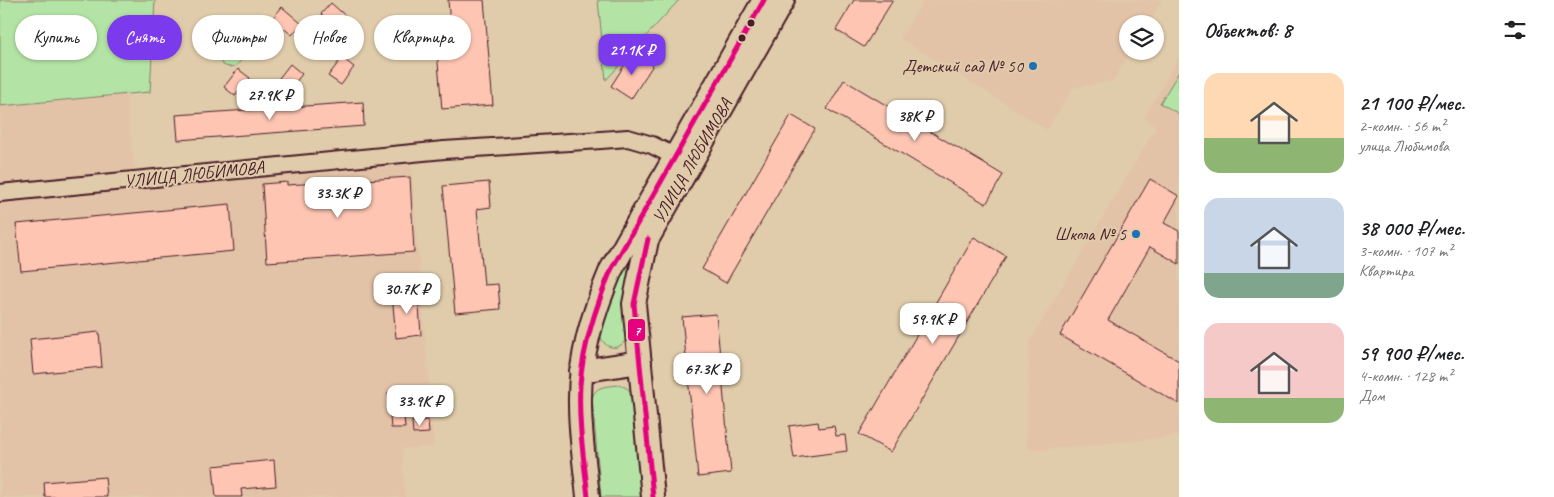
<!DOCTYPE html>
<html lang="ru">
<head>
<meta charset="utf-8">
<style>
	:root { --surface:#fff; --page:#f2f2f2; --text:#202124; --muted:#757577; --accent:#7c3aed }
	body { margin:0; font-family:Caveat,sans-serif; background:var(--page); color:var(--text); height:100vh; display:flex; flex-direction:column; font-size:19px; white-space:nowrap }
	* { box-sizing:border-box; margin:0 }
	p { font-size:16px; color:var(--muted) }
	.icon { flex:none; width:28px; height:28px; fill:none; stroke:currentColor; stroke-width:2; stroke-linecap:round; stroke-linejoin:round }
	.map { position:relative; flex:1; overflow:hidden }
	.panel { display:flex; flex-direction:column; background:var(--surface); width:375px }
	.panel>* { flex:none }
	.hud { position:absolute; left:15px; top:15px; width:475px; height:45px; display:flex; gap:10px }
	.tools { position:absolute; left:1119px; top:15px; display:grid; gap:10px }
	.tools a { display:grid; place-items:center; width:45px; height:45px; border-radius:50%; background:var(--surface); box-shadow:0 1px 4px #0004; font-size:25px }
	.price { position:absolute; translate:-50% -42px; padding:0 11px; border-radius:10px; background:#fff; color:#222; font-size:16px; line-height:32px; filter:drop-shadow(0 1px 2px #0008) }
	.price::after { content:''; position:absolute; left:50%; top:30px; width:15px; height:11px; margin-left:-8px; background:inherit; clip-path:polygon(0 0,100% 0,50% 100%) }
	.price.on { background:var(--accent); color:#fff }
	ul { padding:0; list-style:none }
	li { display:flex; align-items:center; gap:15px; height:125px; padding:0 25px }
	li span { display:grid; place-items:center; flex:none; width:140px; height:100px; border-radius:15px; color:#555 }
	li>.icon { margin-inline-start:auto }
	span .icon { width:60px; height:60px; fill:#fffc; stroke-width:1 }
	li b { font-size:21px }
	h2 { display:flex; justify-content:space-between; align-items:center; height:60px; padding:0 25px; font-size:21px }
	.chip { padding:0 18px; border-radius:22px; background:var(--surface); box-shadow:0 1px 4px #0004; font-size:18px; line-height:45px }
	.chip.on { background:var(--accent); color:#fff }
	main { display:flex; flex:1; min-height:0 }
	.map>svg:first-child { display:block }
	.built { fill:#e3c3a7 }
	.green { fill:#b3e4a5; stroke:#7e8268 }
	.building { fill:#fdc5b2; stroke:#4a1f2b }
	.lines { fill:none; stroke-linecap:round; stroke-linejoin:round }
	.street-casing { stroke:#4a1f2b; stroke-width:20 }
	.secondary-casing { stroke:#4a1f2b; stroke-width:26 }
	.street { stroke:#e0ccaa; stroke-width:16 }
	.secondary { stroke:#e0ccaa; stroke-width:22 }
	.bus-1-casing { stroke:#e0ccaa; stroke-width:9 }
	.bus-1 { stroke:#e5007d; stroke-width:5 }
	.bus-dot { fill:#4a1f2b; stroke:#e0ccaa; stroke-width:2 }
	.poi-dot { fill:#1f6fb2; stroke:#e0ccaa; stroke-width:2 }
	.labels { text-anchor:middle; dominant-baseline:central; stroke-width:4; stroke-linejoin:round; paint-order:stroke }
	.poi-label { font-size:18px; fill:#4a1f2b; stroke:#e0ccaa; text-anchor:end }
	.street-label { font-size:18px; fill:#4a1f2b; stroke:#e0ccaa }
	.line-badge { stroke:#e0ccaa; stroke-width:2 }
	.badge-label { font-size:14px; text-anchor:middle; font-weight:bold; fill:#fff }
</style>
</head>
<body>
<main>
<div class="map">
<svg width="1179" height="497" viewBox="0 0 1179 497">
	<rect width="100%" height="100%" fill="#e0ccaa"/>
	<filter id="ink" filterUnits="userSpaceOnUse"><feTurbulence type="fractalNoise" baseFrequency=".02" numOctaves="2"/><feDisplacementMap in="SourceGraphic" scale="10" xChannelSelector="R" yChannelSelector="G"/><feConvolveMatrix kernelMatrix="1 2 1 2 8 2 1 2 1" color-interpolation-filters="sRGB"/></filter>
	<g filter="url(#ink)">
		<path class="built" d="M924,0h238l-14,24h-20v27h3l-18,30 -40,7 -26,42 -147,-92z
			M1179,56v380l-140,14 -13,-2 4,-107 126,-214 -12,-9z
			M124,76l12,114 275,-27 23,283 -32,3 3,48h-405v-411z"/>
		<path class="green" d="M0,0h155l-5,92 -150,14z
			M598,0h81l-73,80z
			M374 39a13 13 0 1 1 26 0a13 13 0 1 1-26 0Z
			M218 55a12 12 0 1 1 24 0a12 12 0 1 1-24 0Z
			M1179,72v42l-19,-11z
			M632,252l-2,22 -2,61c-8,21 -30,13 -28,-7 1,-5 4,-10 5,-15 7,-22 17,-41 27,-61z
			M618,385c8,2 11,3 14,11l10,101h-41l-9,-99c4,-13 14,-11 26,-13z"/>
		<path class="building" d="M448,0h36l9,105 -51,4 -5,-58 15,-2z
			M854,0h39l-29,47 -28,-17z
			M331,3l18,16 -10,11 -18,-16z
			M282,7l20,17 -10,11 -20,-16z
			M232,17l20,14 -9,12 -19,-15z
			M633,52l20,13 -22,34 -20,-13z
			M342,58l12,9 -13,18 -13,-9z
			M290,64l12,10 -14,18 -12,-10z
			M238,69l12,9 -15,18 -11,-9z
			M844,80l159,95 -17,29 -159,-95z
			M363,102l1,24 -186,14 -2,-25z
			M791,115l24,14 -89,154 -24,-14z
			M410,177l4,75 -147,10 -5,-78 25,-2v3z
			M1150,179l29,17 -15,27 15,8v33l-29,-17 -42,73 71,41v43l-119,-69z
			M489,182l2,25 -14,2 7,76 14,-1 2,25 -45,4 -12,-127z
			M230,204l4,47 -213,20 -5,-47z
			M974,237l32,19 -115,196 -32,-18z
			M418,292l3,43 -25,3 -4,-44z
			M716,314l15,159 -33,4 -16,-160z
			M99,332l3,35 -69,7 -3,-35z
			M402,390l3,38h-14l-3,-36z
			M428,420l1,13 -16,1 -1,-13z
			M818,422l1,6 15,-2 2,10 9,-1 2,16 -53,7 -5,-32z
			M274,460l2,26 -35,3 1,8h-26l-3,-31z
			M105,477l2,20h-62l-1,-15z"/>
		<g class="lines">
			<g class="street-casing">
				<path id="street" d="M0,193l444,-43 157,-10 27,-2 24,7 32,16"/>
			</g>
			<g class="secondary-casing">
				<path id="secondary" d="M581,371l59,-9
					M588,497c-3,-31 -8,-62 -8,-93 -1,-47 13,-91 31,-134l153,-270
					M653,497l-19,-193 13,-64 136,-240"/>
			</g>
			<use href="#street" class="street"/>
			<use href="#secondary" class="secondary"/>
			<g class="bus-1-casing">
				<path id="bus-1" d="M648,239l-14,65 19,193
					M588,497c-4,-37 -10,-74 -8,-112 3,-40 16,-78 31,-115l153,-270"/>
			</g>
			<use href="#bus-1" class="bus-1"/>
		</g>
	</g>
	<g class="bus-dot">
		<circle cx="751" cy="23" r="4.5"/>
		<circle cx="742" cy="38" r="4.5"/>
	</g>
	<g class="poi-dot">
		<circle cx="1033" cy="66" r="5"/>
		<circle cx="1136" cy="234" r="5"/>
	</g>
	<g class="labels">
		<g class="poi-label">
			<text x="1023" y="66">Детский сад № 50</text>
			<text x="1126" y="234">Школа № 5</text>
		</g>
		<g class="street-label">
			<text transform="translate(692 161) rotate(-60)">УЛИЦА ЛЮБИМОВА</text>
			<text transform="translate(194 174) rotate(-6)">УЛИЦА ЛЮБИМОВА</text>
		</g>
	</g>
	<rect class="line-badge" x="627" y="318" width="19" height="24" rx="5" fill="#e5007d"/>
	<g class="badge-label">
		<text x="637" y="335">7</text>
	</g>
</svg>
<div class="tools">
<a><svg class="icon" aria-label="layers" viewBox="0 0 24 24"><path d="M12 4l9 5-9 5-9-5zM3 14l9 5 9-5"/></svg></a>
</div>
<b class="price on" style="left:632px;top:76px">21.1K ₽</b>
<b class="price" style="left:270px;top:121px">27.9K ₽</b>
<b class="price" style="left:915px;top:142px">38K ₽</b>
<b class="price" style="left:338px;top:219px">33.3K ₽</b>
<b class="price" style="left:407px;top:315px">30.7K ₽</b>
<b class="price" style="left:933px;top:345px">59.9K ₽</b>
<b class="price" style="left:707px;top:395px">67.3K ₽</b>
<b class="price" style="left:420px;top:427px">33.9K ₽</b>
<div class="hud">
<a class="chip">Купить</a>
<a class="chip on">Снять</a>
<a class="chip">Фильтры</a>
<a class="chip">Новое</a>
<a class="chip">Квартира</a>
</div>
</div>
<section class="panel">
<h2>Объектов: 8<svg class="icon" aria-label="filters" viewBox="0 0 24 24"><path d="M4 7h16M4 17h16"/><circle cx="9" cy="7" r="2"/><circle cx="15" cy="17" r="2"/></svg></h2>
<ul>
<li><span style="background:linear-gradient(#ffd9b3 65%,#8fb573 0)"><svg class="icon" aria-label="home" viewBox="0 0 24 24"><path d="M3 11l9-7 9 7M6 9v11h12V9"/></svg></span><div><b>21 100 ₽/мес.</b><p>2-комн. · 56 m²</p><p>улица Любимова</p></div></li>
<li><span style="background:linear-gradient(#c9d6e8 75%,#7fa58c 0)"><svg class="icon" aria-label="home" viewBox="0 0 24 24"><path d="M3 11l9-7 9 7M6 9v11h12V9"/></svg></span><div><b>38 000 ₽/мес.</b><p>3-комн. · 107 m²</p><p>Квартира</p></div></li>
<li><span style="background:linear-gradient(#f6c9c9 75%,#8fb573 0)"><svg class="icon" aria-label="home" viewBox="0 0 24 24"><path d="M3 11l9-7 9 7M6 9v11h12V9"/></svg></span><div><b>59 900 ₽/мес.</b><p>4-комн. · 128 m²</p><p>Дом</p></div></li>
</ul>
</section>
</main>
</body>
</html>
